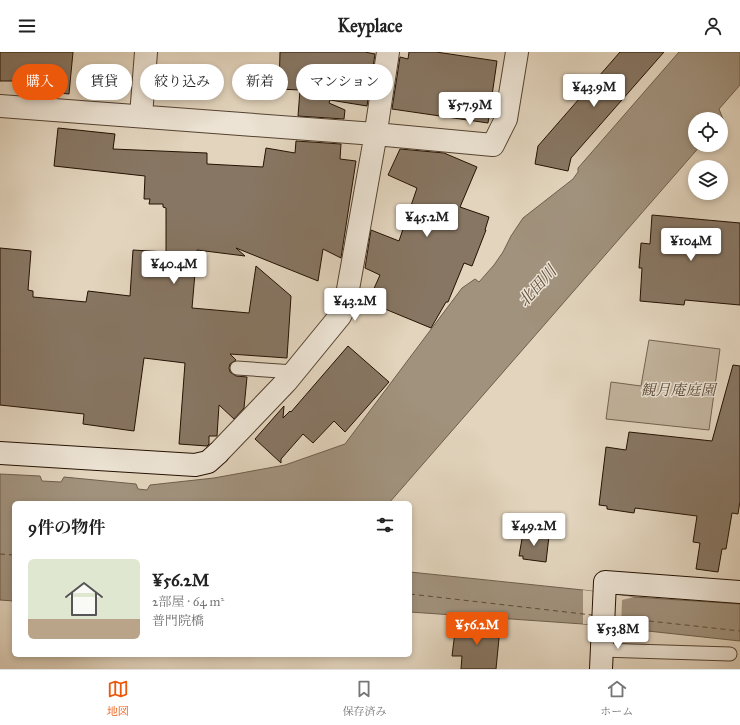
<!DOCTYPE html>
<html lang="ja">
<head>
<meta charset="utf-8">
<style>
	:root { --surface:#fff; --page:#f2f2f2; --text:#222; --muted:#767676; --line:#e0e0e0; --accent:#ea580c }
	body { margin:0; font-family:"IM FELL Great Primer","Noto Serif JP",serif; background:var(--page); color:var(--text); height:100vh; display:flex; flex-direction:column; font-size:15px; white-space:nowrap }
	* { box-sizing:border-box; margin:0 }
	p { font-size:13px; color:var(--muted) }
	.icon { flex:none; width:22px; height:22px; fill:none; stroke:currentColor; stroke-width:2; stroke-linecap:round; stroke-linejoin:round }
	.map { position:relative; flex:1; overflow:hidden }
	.drawer { position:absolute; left:12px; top:449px; width:400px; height:156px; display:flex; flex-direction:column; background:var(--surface); border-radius:6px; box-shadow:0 2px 6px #0003 }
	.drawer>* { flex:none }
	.top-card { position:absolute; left:12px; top:12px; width:400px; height:36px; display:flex; gap:8px }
	.tools { position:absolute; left:688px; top:60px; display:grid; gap:8px }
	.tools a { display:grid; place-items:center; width:40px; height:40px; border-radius:50%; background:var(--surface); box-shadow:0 2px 6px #0003; font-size:20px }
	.price { position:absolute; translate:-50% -34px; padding:0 9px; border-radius:4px; background:#fff; color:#222; font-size:13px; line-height:26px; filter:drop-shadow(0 1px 2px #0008) }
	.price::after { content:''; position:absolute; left:50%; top:24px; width:12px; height:9px; margin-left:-6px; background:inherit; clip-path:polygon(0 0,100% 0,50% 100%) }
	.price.selected { background:var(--accent); color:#fff }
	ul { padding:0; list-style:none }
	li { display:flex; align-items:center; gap:12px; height:100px; padding:0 16px }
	li span { display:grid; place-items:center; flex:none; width:112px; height:80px; border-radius:6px; color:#555 }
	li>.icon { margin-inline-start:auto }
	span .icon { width:48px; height:48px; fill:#fffc; stroke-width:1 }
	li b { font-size:17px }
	h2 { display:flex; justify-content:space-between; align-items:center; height:48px; padding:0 16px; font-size:17px }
	.pill { padding:0 14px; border-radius:18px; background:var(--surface); box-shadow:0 2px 6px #0003; font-size:14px; line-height:36px }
	.pill.selected { background:var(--accent); color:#fff }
	header { display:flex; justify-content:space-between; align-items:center; height:52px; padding:0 16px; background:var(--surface); font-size:18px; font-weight:700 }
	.dock { display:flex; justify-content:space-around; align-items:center; height:56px; border-top:1px solid var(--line); background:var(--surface); font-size:11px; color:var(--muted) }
	.dock a { display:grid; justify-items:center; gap:2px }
	.dock .selected { color:var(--accent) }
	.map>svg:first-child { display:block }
	.green { fill:#c2b39d; stroke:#736250 }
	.water { fill:#a1927d; stroke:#6f5e4c }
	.pier { fill:#e2d4bd }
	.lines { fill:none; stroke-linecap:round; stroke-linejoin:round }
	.ferry { stroke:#5c4b39; stroke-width:1; stroke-dasharray:5 4; stroke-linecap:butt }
	.building { fill:#877663; stroke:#241102 }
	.lane-casing { stroke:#544231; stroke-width:15 }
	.street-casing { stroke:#544231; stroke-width:24 }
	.secondary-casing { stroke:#241102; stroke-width:24 }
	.lane { stroke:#ece3d4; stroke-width:13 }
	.street { stroke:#ece3d4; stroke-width:22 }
	.secondary { stroke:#ece3d4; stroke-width:22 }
	.labels { text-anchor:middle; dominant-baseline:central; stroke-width:3; stroke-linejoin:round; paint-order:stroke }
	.park-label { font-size:15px; font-style:italic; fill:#5b4a38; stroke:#ece3d4 }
	.water-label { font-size:16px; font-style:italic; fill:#5c4b39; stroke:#ece3d4 }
</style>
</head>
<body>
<header><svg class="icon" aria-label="menu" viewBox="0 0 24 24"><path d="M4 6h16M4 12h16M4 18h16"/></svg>Keyplace<svg class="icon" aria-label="person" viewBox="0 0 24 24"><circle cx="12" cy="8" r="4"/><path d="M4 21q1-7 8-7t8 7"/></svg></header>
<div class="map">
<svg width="740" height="617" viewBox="0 0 740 617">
	<rect width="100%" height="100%" fill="#e2d4bd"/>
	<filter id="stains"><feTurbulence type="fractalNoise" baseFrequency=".005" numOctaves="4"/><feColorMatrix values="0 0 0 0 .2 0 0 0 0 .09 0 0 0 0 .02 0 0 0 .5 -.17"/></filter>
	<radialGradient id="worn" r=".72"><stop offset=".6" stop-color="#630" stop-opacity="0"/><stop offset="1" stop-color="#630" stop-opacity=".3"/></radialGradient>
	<path class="green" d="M649,288l71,9 -11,81 -103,-11 5,-37 30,4z"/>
	<path class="water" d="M679,0h61v33l-21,24 4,10 -2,3v-3h-26v26h6l-312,358h-375v98l-14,-1v-126l40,2 2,5 19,1 3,-5 72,7 2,5 9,1 3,-5 64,-7 71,-13 60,-21 117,-156 13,-9 4,3 15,-17 9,-13 8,-16 12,-18 50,-39 5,-7v-4z
		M410,520l173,18 51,7 106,7v37l-157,-17 -173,-12z"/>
	<path class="pier" d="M583,538l51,7 -12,3 -1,27 -38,-3z"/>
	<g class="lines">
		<path class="ferry" d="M0,502l14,1
			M410,542l182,21
			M613,565l127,14"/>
	</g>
	<path class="building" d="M0,0h73l-4,42 -48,-5 1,-8h-22z
		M280,0h85l10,2 -8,52 -37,-6 -1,3 16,7 -1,9 -46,-3 2,-26 -21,-1z
		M409,0h27l61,9 -9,62 -96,-14 8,-52 8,2z
		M620,0h44l-93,106 -3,13 -33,-7 3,-18z
		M58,76l57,6 -2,15 94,4v11l56,3 3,-19 29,5 1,-12 45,3 -1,15 16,2 -15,97 -18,-9 -5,32 -82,-33 9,8 -48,-6 -5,58 57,5 7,-47 35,30 -4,62 -57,-4 6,6 -6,4 -1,4 1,4 6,4 11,1 -3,31 -10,11 -15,-14 -2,31h-8v8l-2,2 -28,-2 6,-81 -41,-5 -10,73 -51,-7 1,-10 -84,-9v-157l31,3 -3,39 5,1v6l53,5 2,-11 42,5 3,-46 33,2v-44l-3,-1v-3h-14l1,-5h-6l1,-23 -91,-10z
		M400,97l44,4 33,14 -17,40 29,10 -4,13h1l-14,36 -8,-3 -16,39h-2l-15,26 -63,-26 12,-27 -15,-7 6,-38 28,11 18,-53 -29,-13z
		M652,163l88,8v82l-55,-5 -1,5 -44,-4 2,-33h-3l2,-25 9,1z
		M348,294l41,36 -44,50 -11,-11 -21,22 -10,-9 -22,25v4l-26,-24 29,-33 -1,12 7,-7 1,1z
		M733,313l7,1v135l-2,13 -6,-1 -6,36h-4l-4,23 -22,-3 4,-26 -7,-1 4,-26 -62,-8 -1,5 -27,-4v-3l-8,-1 7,-58 20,3 3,-18 83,9z
		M523,481l26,3 -3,26 -23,-3v-3h-4z
		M456,572l44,4 -4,41h-35l1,-13h-10z"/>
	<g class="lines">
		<g class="lane-casing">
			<path id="lane" d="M237,316l57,4
				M601,598l129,4"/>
		</g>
		<g class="street-casing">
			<path id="street" d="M0,54l375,28 118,11 13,-26 11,-67
				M141,64l5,-64
				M218,401l68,-71 54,-66 5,-10 29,-162 14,-92"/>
		</g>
		<g class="secondary-casing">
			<path id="secondary" d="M0,401l195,12 13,-3 10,-9
				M601,617l4,-87 135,10"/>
		</g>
		<use href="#lane" class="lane"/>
		<use href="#street" class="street"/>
		<use href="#secondary" class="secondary"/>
	</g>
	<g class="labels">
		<g class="park-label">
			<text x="678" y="338">観月庵庭園</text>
		</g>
		<g class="water-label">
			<text transform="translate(537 234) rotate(-48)">北田川</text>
		</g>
	</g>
	<rect width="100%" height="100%" filter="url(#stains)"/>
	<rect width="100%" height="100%" fill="url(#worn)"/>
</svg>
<div class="tools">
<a><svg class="icon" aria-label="locate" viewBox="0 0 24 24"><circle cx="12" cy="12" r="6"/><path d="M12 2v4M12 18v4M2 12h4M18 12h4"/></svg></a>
<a><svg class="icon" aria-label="layers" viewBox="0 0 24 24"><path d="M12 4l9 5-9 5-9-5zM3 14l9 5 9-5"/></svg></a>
</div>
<b class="price" style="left:594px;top:56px">¥43.9M</b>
<b class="price" style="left:470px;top:74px">¥57.9M</b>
<b class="price" style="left:427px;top:186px">¥45.2M</b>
<b class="price" style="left:691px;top:210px">¥104M</b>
<b class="price" style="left:174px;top:233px">¥40.4M</b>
<b class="price" style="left:355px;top:270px">¥43.2M</b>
<b class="price" style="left:534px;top:495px">¥49.2M</b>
<b class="price selected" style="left:477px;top:594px">¥56.2M</b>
<b class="price" style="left:618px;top:598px">¥53.8M</b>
<div class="top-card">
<a class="pill selected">購入</a>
<a class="pill">賃貸</a>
<a class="pill">絞り込み</a>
<a class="pill">新着</a>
<a class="pill">マンション</a>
</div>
<section class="drawer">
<h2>9件の物件<svg class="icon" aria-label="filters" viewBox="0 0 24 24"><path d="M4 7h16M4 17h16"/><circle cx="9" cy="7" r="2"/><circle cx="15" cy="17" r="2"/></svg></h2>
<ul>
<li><span style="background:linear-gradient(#dfe7d0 75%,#b9a48a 0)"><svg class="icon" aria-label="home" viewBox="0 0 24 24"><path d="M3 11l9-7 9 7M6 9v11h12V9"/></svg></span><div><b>¥56.2M</b><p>2部屋 · 64 m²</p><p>普門院橋</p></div></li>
</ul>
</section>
</div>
<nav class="dock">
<a class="selected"><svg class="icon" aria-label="map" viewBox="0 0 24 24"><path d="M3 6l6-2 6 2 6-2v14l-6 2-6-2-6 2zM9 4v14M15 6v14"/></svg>地図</a>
<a><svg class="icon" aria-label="saved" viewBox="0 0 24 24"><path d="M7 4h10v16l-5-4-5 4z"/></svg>保存済み</a>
<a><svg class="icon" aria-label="home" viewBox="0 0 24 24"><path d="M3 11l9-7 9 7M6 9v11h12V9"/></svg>ホーム</a>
</nav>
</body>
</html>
